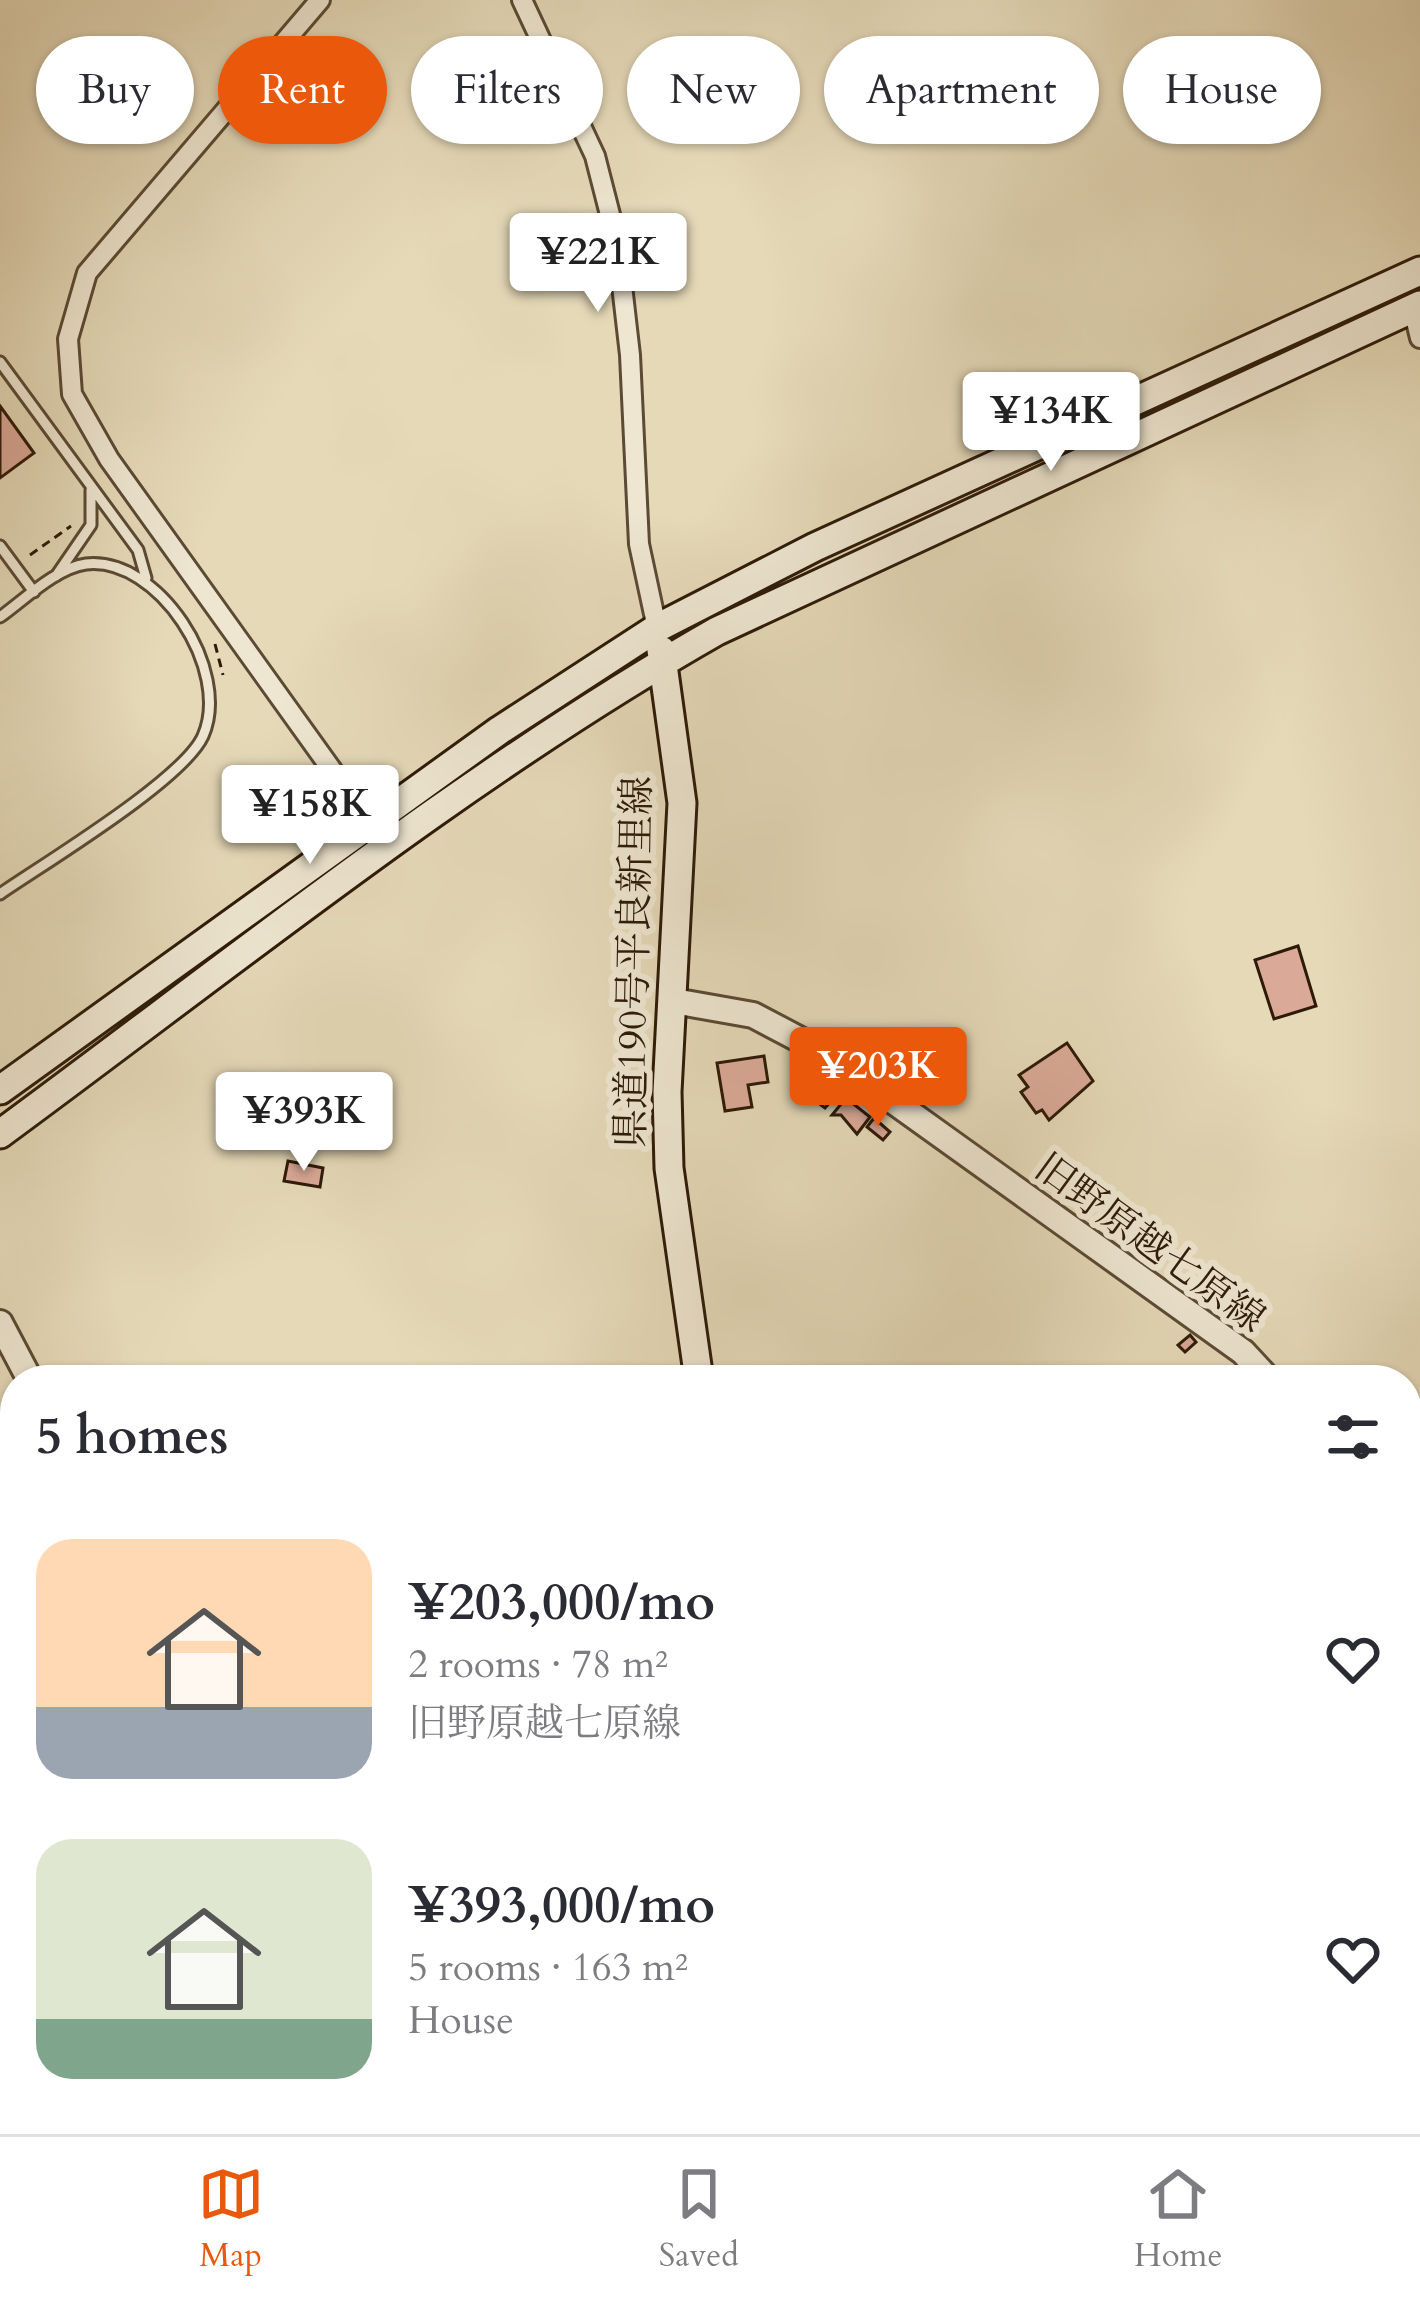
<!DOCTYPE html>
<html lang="en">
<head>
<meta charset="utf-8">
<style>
	:root { --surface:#fff; --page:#f7f7f7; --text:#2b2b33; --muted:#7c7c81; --line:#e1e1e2; --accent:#ea580c }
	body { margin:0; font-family:Cardo,"Noto Serif JP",serif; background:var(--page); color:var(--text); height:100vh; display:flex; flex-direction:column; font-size:45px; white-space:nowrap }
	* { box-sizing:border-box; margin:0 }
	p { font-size:39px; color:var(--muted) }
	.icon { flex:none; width:66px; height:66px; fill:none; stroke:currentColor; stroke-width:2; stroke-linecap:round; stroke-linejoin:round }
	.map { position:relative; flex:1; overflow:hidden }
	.side { position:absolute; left:0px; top:1365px; width:1422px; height:771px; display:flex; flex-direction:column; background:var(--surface); border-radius:48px 48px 0 0; box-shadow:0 3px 9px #0004 }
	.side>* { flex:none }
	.hud { position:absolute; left:36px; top:36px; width:1350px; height:108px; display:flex; gap:24px }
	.price { position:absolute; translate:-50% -102px; padding:0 27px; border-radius:12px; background:#fff; color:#222; font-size:39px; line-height:78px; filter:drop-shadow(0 3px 6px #0008) }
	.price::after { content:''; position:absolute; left:50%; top:72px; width:36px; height:27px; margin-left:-18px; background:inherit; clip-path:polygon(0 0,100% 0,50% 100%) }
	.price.current { background:var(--accent); color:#fff }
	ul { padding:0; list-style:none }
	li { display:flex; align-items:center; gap:36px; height:300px; padding:0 36px }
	li span { display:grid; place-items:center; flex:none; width:336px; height:240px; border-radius:36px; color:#555 }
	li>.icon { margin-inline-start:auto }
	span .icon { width:144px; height:144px; fill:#fffc; stroke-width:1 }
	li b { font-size:51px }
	h2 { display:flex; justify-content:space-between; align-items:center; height:144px; padding:0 36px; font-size:51px }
	.pill { padding:0 42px; border-radius:54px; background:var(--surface); box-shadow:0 3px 9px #0004; font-size:42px; line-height:108px }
	.pill.current { background:var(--accent); color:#fff }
	.tabs { display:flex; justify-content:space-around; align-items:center; height:168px; border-top:3px solid var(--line); background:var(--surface); font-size:33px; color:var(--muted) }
	.tabs a { display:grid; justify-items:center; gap:6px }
	.tabs .current { color:var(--accent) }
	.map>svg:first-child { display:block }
	.building { fill:#daa997; stroke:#2d1a08; stroke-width:3 }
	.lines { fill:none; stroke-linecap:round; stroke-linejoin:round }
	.service-casing { stroke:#5b4a34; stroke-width:15 }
	.minor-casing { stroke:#5b4a34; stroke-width:24 }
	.tertiary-casing { stroke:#5b4a34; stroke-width:30 }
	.secondary-casing { stroke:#2d1a08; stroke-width:33 }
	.path { stroke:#2d1a08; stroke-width:3; stroke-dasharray:9 6; stroke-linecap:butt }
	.service { stroke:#eee6d1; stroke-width:9 }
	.minor { stroke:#eee6d1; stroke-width:18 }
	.tertiary { stroke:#eee6d1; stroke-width:24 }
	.secondary { stroke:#eee6d1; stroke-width:27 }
	.labels { text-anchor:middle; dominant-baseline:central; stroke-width:12; stroke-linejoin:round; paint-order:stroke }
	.street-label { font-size:39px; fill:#2d1a08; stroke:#eee6d1 }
</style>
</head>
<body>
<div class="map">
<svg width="1420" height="2134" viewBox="0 0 1420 2134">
	<rect width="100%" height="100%" fill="#e5d9b8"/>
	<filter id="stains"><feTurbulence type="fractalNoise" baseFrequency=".00167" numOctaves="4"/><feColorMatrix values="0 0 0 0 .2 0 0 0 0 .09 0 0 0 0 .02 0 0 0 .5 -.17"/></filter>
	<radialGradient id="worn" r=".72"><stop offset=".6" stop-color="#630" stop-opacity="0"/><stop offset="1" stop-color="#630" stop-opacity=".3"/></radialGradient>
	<path class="building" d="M0,406l34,47 -34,25z
		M1298,946l18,60 -42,13 -19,-59z
		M1067,1043l26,38 -44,39 -7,-10 -6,3 -15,-21 7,-5 -9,-12z
		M764,1056l4,26 -20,3 4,22 -27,4 -8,-48z
		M810,1066l28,27 -13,15 -21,-16 5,-7 -9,-7z
		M846,1098l24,19 -13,17 -16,-19h-9z
		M874,1118l16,14 -7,8 -16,-13z
		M288,1161l35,7 -3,19 -36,-6z
		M1190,1335l6,7 -11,10 -7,-7z
		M1420,1924v84l-13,-16v-13l12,-9 -12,-15v-21z
		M90,2121h191l-2,13h-190z
		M842,2121h29l2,13h-29z
		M1005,2121h14l3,9 -13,4z"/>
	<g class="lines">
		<g class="service-casing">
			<path id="service" d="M0,362l138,188 8,28
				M0,546l34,46
				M56,576l35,-51v-35
				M0,617c24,-17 56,-49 86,-53 72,-8 146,106 117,172 -20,44 -158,127 -203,158"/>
		</g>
		<g class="minor-casing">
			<path id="minor" d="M320,0l-233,273 -19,66 4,55 37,65 261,364
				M522,0l73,156 22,86 13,113 9,189 18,84
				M1413,309l7,29
				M1407,1529l13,-6
				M1407,1818l13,-6
				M0,2057l15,-1
				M903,2134l24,-13"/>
		</g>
		<g class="tertiary-casing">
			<path id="tertiary" d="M674,1001l79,14 76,40 414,297 26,28
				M0,1323l30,57
				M1407,1674l13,38"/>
		</g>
		<g class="secondary-casing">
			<path id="secondary" d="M661,650l21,153 -15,289 2,76 30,212
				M0,1090l500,-360 157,-102 158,-81 605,-276
				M0,1134c234,-172 464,-359 717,-503l703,-326
				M816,2121l2,13"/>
		</g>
		<path class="path" d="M30,555l41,-29
			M215,644l8,31"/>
		<use href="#service" class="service"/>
		<use href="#minor" class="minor"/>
		<use href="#tertiary" class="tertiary"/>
		<use href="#secondary" class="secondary"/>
	</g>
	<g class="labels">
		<g class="street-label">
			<text transform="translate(634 962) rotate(-89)">県道190号平良新里線</text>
			<text transform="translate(1150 1243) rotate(36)">旧野原越七原線</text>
		</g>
	</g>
	<rect width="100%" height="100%" filter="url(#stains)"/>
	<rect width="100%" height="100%" fill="url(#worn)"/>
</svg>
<b class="price" style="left:598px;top:315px">¥221K</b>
<b class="price" style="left:1051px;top:474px">¥134K</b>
<b class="price" style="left:310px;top:867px">¥158K</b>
<b class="price current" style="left:878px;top:1129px">¥203K</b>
<b class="price" style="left:304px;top:1174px">¥393K</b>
<div class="hud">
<a class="pill">Buy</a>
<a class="pill current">Rent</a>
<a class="pill">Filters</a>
<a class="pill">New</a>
<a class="pill">Apartment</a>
<a class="pill">House</a>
</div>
<section class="side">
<h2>5 homes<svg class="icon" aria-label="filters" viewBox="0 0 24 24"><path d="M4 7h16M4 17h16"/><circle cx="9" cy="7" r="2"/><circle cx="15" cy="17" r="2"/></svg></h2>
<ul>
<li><span style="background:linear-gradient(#ffd9b3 70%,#9aa5b1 0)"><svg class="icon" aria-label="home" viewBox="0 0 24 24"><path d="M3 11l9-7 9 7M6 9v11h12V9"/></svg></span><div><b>¥203,000/mo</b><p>2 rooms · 78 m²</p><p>旧野原越七原線</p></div><svg class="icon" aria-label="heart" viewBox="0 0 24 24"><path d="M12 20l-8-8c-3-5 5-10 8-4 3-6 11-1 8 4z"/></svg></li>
<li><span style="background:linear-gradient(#dfe7d0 75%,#7fa58c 0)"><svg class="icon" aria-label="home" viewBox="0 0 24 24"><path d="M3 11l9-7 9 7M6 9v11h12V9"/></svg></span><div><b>¥393,000/mo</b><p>5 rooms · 163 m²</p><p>House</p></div><svg class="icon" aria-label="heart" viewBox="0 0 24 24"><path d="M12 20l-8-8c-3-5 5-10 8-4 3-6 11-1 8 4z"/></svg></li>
</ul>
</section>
</div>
<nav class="tabs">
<a class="current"><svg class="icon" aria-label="map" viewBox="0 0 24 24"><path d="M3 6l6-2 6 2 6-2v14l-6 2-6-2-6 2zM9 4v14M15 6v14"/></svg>Map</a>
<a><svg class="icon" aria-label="saved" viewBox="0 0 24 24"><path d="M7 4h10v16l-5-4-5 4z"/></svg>Saved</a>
<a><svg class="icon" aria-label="home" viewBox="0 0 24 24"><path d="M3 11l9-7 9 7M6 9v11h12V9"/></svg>Home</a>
</nav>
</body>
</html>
